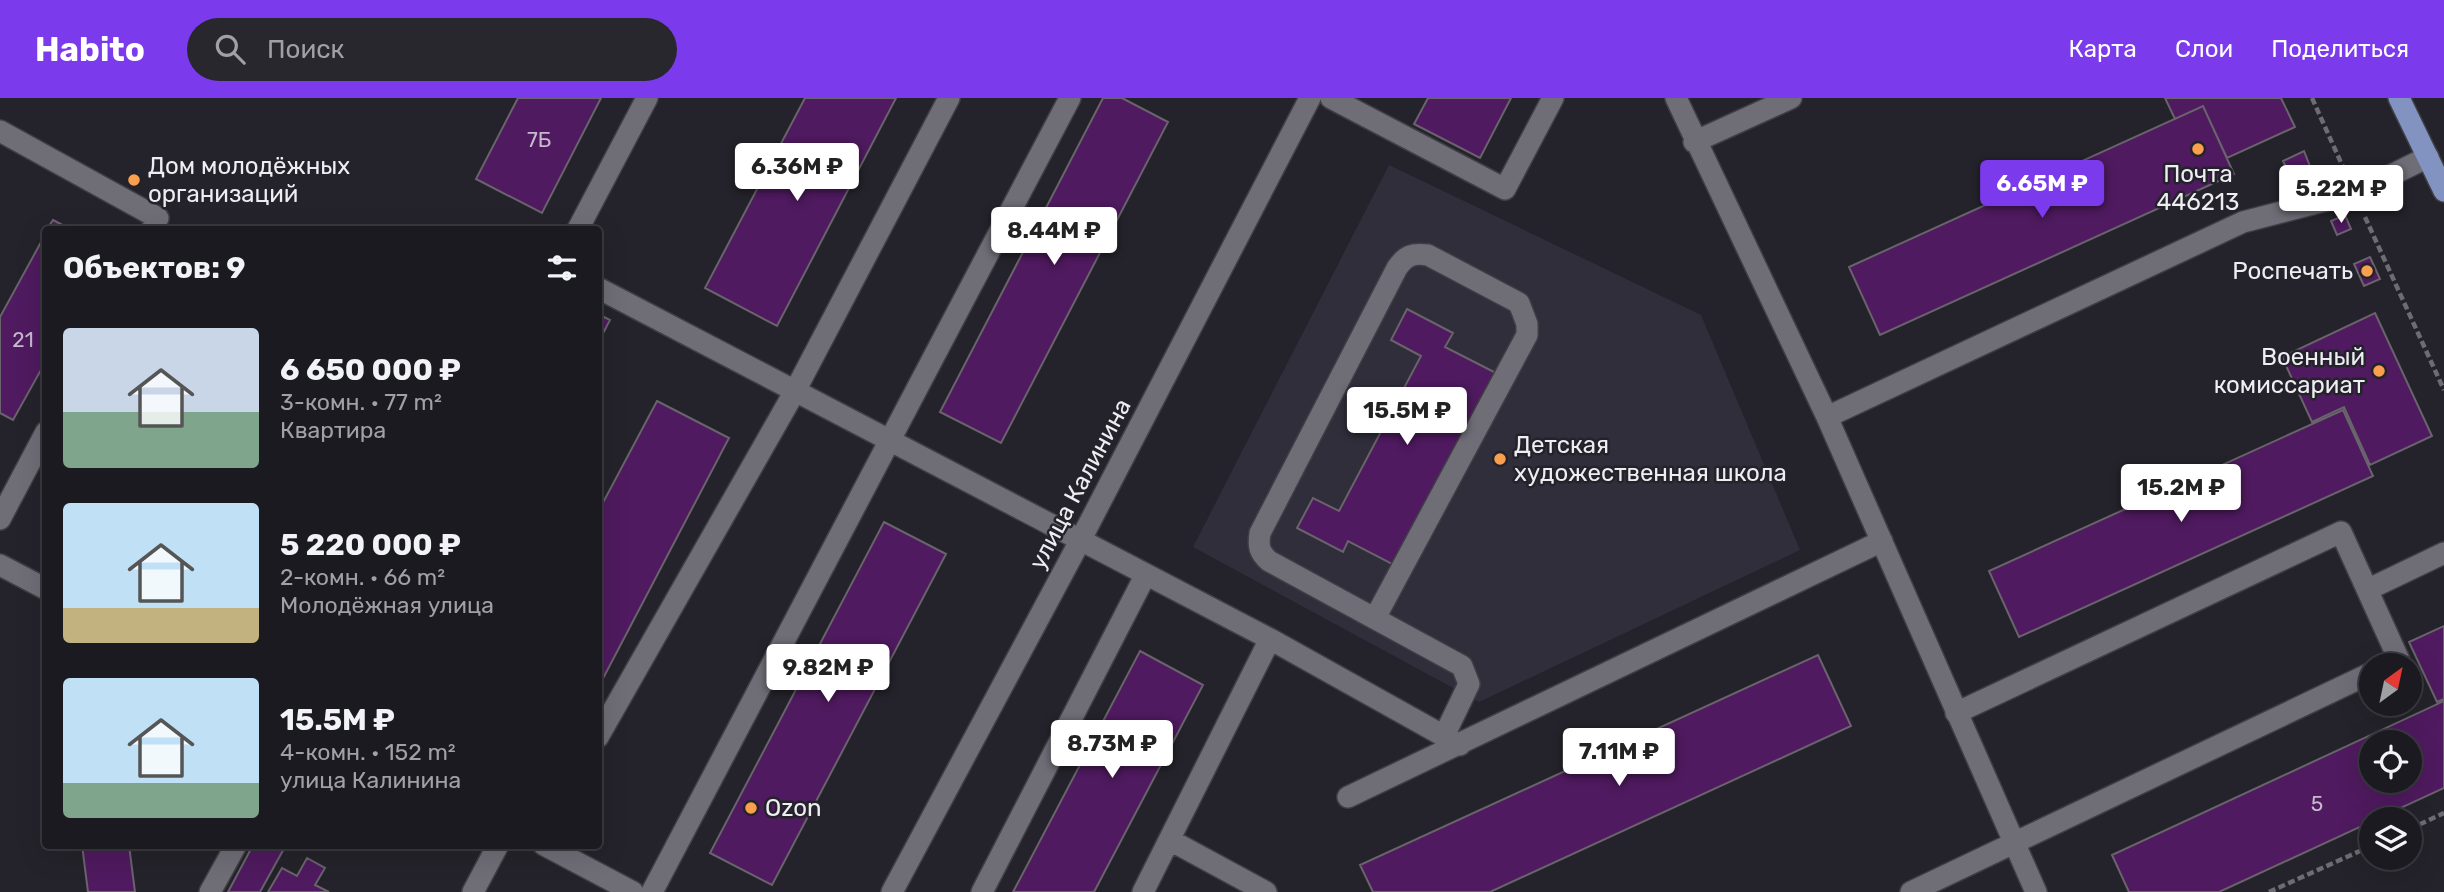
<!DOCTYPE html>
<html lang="ru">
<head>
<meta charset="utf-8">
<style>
	:root { --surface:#1b1a20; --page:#28272d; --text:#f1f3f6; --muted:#a0a1a5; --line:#39383e; --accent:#7c3aed }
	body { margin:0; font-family:Rubik,sans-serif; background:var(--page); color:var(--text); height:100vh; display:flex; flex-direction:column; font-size:26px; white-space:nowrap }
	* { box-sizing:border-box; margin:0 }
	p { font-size:23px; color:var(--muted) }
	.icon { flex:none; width:38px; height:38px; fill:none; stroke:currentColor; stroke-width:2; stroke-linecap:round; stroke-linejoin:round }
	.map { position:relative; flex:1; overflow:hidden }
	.drawer { position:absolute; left:42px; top:128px; width:560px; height:623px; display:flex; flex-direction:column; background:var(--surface); border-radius:7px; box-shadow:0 7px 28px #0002,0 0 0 2px var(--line) }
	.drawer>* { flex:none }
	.needle { width:46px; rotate:33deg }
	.buttons { position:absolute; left:2359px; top:555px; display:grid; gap:14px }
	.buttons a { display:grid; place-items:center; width:63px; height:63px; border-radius:50%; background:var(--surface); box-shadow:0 7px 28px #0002,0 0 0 2px var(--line); font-size:35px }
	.price { position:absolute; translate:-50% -60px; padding:0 16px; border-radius:7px; background:#fff; color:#222; font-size:23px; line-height:46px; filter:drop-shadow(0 2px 4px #0008) }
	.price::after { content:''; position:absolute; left:50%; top:42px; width:21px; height:16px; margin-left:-10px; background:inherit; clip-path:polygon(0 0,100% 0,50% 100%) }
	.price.on { background:var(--accent); color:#fff }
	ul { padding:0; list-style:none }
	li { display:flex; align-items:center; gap:21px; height:175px; padding:0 21px }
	li span { display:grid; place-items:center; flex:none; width:196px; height:140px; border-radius:7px; color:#555 }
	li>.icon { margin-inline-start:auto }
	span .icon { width:84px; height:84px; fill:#fffc; stroke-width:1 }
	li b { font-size:30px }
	h2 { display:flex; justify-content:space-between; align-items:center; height:84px; padding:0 21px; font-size:30px }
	header { display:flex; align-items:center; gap:42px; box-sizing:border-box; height:98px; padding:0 35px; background:var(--accent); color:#fff }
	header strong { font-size:33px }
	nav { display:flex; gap:38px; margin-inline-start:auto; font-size:24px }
	.search { width:490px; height:63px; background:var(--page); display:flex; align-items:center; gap:18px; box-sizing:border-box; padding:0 24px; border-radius:38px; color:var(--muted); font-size:26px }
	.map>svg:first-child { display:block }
	.built { fill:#302e3b }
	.building { fill:#4f1a5f; stroke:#69636b; stroke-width:2; fill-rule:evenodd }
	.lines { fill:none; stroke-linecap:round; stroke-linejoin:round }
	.minor-casing { stroke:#3e3e44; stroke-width:24 }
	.major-casing { stroke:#3e3e44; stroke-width:24 }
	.path { stroke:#6d6c73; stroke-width:4.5; stroke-dasharray:7 3.5; stroke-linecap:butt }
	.minor { stroke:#6f6e77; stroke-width:21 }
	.major { stroke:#8293c1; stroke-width:21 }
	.poi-dot { fill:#fa9f4e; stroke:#24232b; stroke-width:2.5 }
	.labels { text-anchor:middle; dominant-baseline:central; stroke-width:5; stroke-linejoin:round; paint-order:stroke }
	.number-label { font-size:21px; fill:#c6b8cd }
	.poi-label { font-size:24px; fill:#ededf2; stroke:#24232b; text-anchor:start }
	.street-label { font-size:24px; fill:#ededf2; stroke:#24232b }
</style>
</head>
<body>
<header>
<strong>Habito</strong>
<div class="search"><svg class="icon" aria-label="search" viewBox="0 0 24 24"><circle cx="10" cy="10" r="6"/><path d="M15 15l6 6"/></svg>Поиск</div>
<nav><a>Карта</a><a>Слои</a><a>Поделиться</a></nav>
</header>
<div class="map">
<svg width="2444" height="794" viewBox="0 0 2444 794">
	<rect width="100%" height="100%" fill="#24232b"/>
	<path class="built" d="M1389,67l312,150 99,235 -321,152 -286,-155z"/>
	<path class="building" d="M518,0h83l-59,115 -66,-34z
		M805,0h91l-119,228 -72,-38z
		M1103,0h19l46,24 -167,321 -61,-31z
		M1428,0h83l-31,60 -66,-34z
		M2165,0h116l14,29 -68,31 -24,-52 -28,13z
		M2203,8l31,68 -354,161 -31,-68z
		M2304,53l9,23 -19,9 -11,-22z
		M2345,117l6,14 -14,6 -6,-14z
		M53,122l17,9h-23z
		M46,135v128l-33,59 -13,-7v-96z
		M2370,159l10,22 -16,7 -10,-22z
		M1407,211l46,24 -8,14 51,26 -102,192 -46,-24 -5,11 -46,-24 16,-30 26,13 82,-155 -30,-16z
		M2375,215l57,123 -62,29 -26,-58 -32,15 -30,-65z
		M598,216l12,6 -12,23z
		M657,303l72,37 -131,250v-176z
		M2343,312l30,66 -354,161 -30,-66z
		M884,424l62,32 -174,331 -62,-32z
		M2444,528v73l-7,3 -28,-60z
		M1140,553l63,34 -109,207h-81z
		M1818,557l33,71 -361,166h-117l-13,-27z
		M2444,603v87l-225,104h-90l-17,-37zM2371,644h39v38h-39z
		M82,747h47l6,47h-47z
		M253,747h33l-26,47h-32z
		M307,760l18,10 -10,17 14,7h-61l14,-24 15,8z"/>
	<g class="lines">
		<g class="minor-casing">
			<path id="minor" d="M1331,0l174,91 48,-91
				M1676,0l151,319 209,475
				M0,33l158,87 -6,11
				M1694,44l97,-44
				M578,131l69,-131
				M598,190l672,351 190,106
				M1827,319l416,-195 112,-29 73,-36
				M0,421l46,-87
				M0,467l46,24
				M2369,491l75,-36
				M1375,520l152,-283v-11l-8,-21 -91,-48c-15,-2 -22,0 -31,13l-137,265c-2,13 -1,19 9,28l193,105 7,18 -25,52
				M1956,615l385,-181 58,128 -10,5
				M598,639l197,-346 154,-293
				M1348,699l534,-256
				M1170,742l96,52
				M544,747l89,47
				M210,794l26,-47
				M473,794l25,-47
				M652,794l418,-794
				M892,794l188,-351 230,-443
				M982,794l163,-316
				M1143,794l127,-253
				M1911,794l460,-219"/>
		</g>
		<g class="major-casing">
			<path id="major" d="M2399,0l45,93"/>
		</g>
		<path class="path" d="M2312,0l31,69
			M2365,119l79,173
			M2410,731l34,-16
			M2269,794l102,-46"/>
		<use href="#minor" class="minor"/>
		<use href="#major" class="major"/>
	</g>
	<g class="poi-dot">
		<circle cx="2198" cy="51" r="7"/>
		<circle cx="134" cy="82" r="7"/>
		<circle cx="2367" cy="173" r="7"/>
		<circle cx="2379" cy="273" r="7"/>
		<circle cx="1500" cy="361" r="7"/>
		<circle cx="751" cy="710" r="7"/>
	</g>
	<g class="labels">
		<g class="number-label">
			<text x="539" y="41">7Б</text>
			<text x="23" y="241">21</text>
			<text x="2317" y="705">5</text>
		</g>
		<g class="poi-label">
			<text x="148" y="68">Дом молодёжных<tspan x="148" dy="28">организаций</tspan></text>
			<text x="2198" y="76" text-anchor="middle">Почта<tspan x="2198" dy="28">446213</tspan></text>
			<text x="2353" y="173" text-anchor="end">Роспечать</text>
			<text x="2365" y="259" text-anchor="end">Военный<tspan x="2365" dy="28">комиссариат</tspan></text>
			<text x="1514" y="347">Детская<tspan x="1514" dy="28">художественная школа</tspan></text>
			<text x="765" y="710">Ozon</text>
		</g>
		<g class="street-label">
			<text transform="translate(1080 386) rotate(-62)">улица Калинина</text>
		</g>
	</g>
</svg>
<div class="buttons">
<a><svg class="needle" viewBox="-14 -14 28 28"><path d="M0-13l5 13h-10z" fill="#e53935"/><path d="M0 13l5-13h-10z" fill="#a0a1a5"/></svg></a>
<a><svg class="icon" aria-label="locate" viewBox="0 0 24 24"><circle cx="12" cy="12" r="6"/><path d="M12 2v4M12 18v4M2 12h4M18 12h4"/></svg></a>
<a><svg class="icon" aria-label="layers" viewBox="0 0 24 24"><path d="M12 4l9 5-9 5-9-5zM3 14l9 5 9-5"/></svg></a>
</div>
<b class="price" style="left:797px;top:105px">6.36M ₽</b>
<b class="price on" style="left:2042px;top:122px">6.65M ₽</b>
<b class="price" style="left:2341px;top:127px">5.22M ₽</b>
<b class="price" style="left:1054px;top:169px">8.44M ₽</b>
<b class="price" style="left:1407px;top:349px">15.5M ₽</b>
<b class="price" style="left:2181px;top:426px">15.2M ₽</b>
<b class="price" style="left:828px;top:606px">9.82M ₽</b>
<b class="price" style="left:1112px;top:682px">8.73M ₽</b>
<b class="price" style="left:1619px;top:690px">7.11M ₽</b>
<section class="drawer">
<h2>Объектов: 9<svg class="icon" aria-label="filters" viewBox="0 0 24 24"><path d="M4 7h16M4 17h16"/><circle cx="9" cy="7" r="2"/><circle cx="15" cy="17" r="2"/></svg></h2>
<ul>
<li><span style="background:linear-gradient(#c9d6e8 60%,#7fa58c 0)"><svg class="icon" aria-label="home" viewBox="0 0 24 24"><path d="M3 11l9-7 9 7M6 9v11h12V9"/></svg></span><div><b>6 650 000 ₽</b><p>3-комн. · 77 m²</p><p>Квартира</p></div></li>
<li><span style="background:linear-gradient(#bfe0f5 75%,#c2b280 0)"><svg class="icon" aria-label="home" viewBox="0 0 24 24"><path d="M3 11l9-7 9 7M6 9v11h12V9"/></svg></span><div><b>5 220 000 ₽</b><p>2-комн. · 66 m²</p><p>Молодёжная улица</p></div></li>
<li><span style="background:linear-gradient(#bfe0f5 75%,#7fa58c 0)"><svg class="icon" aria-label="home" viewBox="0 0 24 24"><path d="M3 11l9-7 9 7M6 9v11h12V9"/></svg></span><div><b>15.5M ₽</b><p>4-комн. · 152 m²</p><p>улица Калинина</p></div></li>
</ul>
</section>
</div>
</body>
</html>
